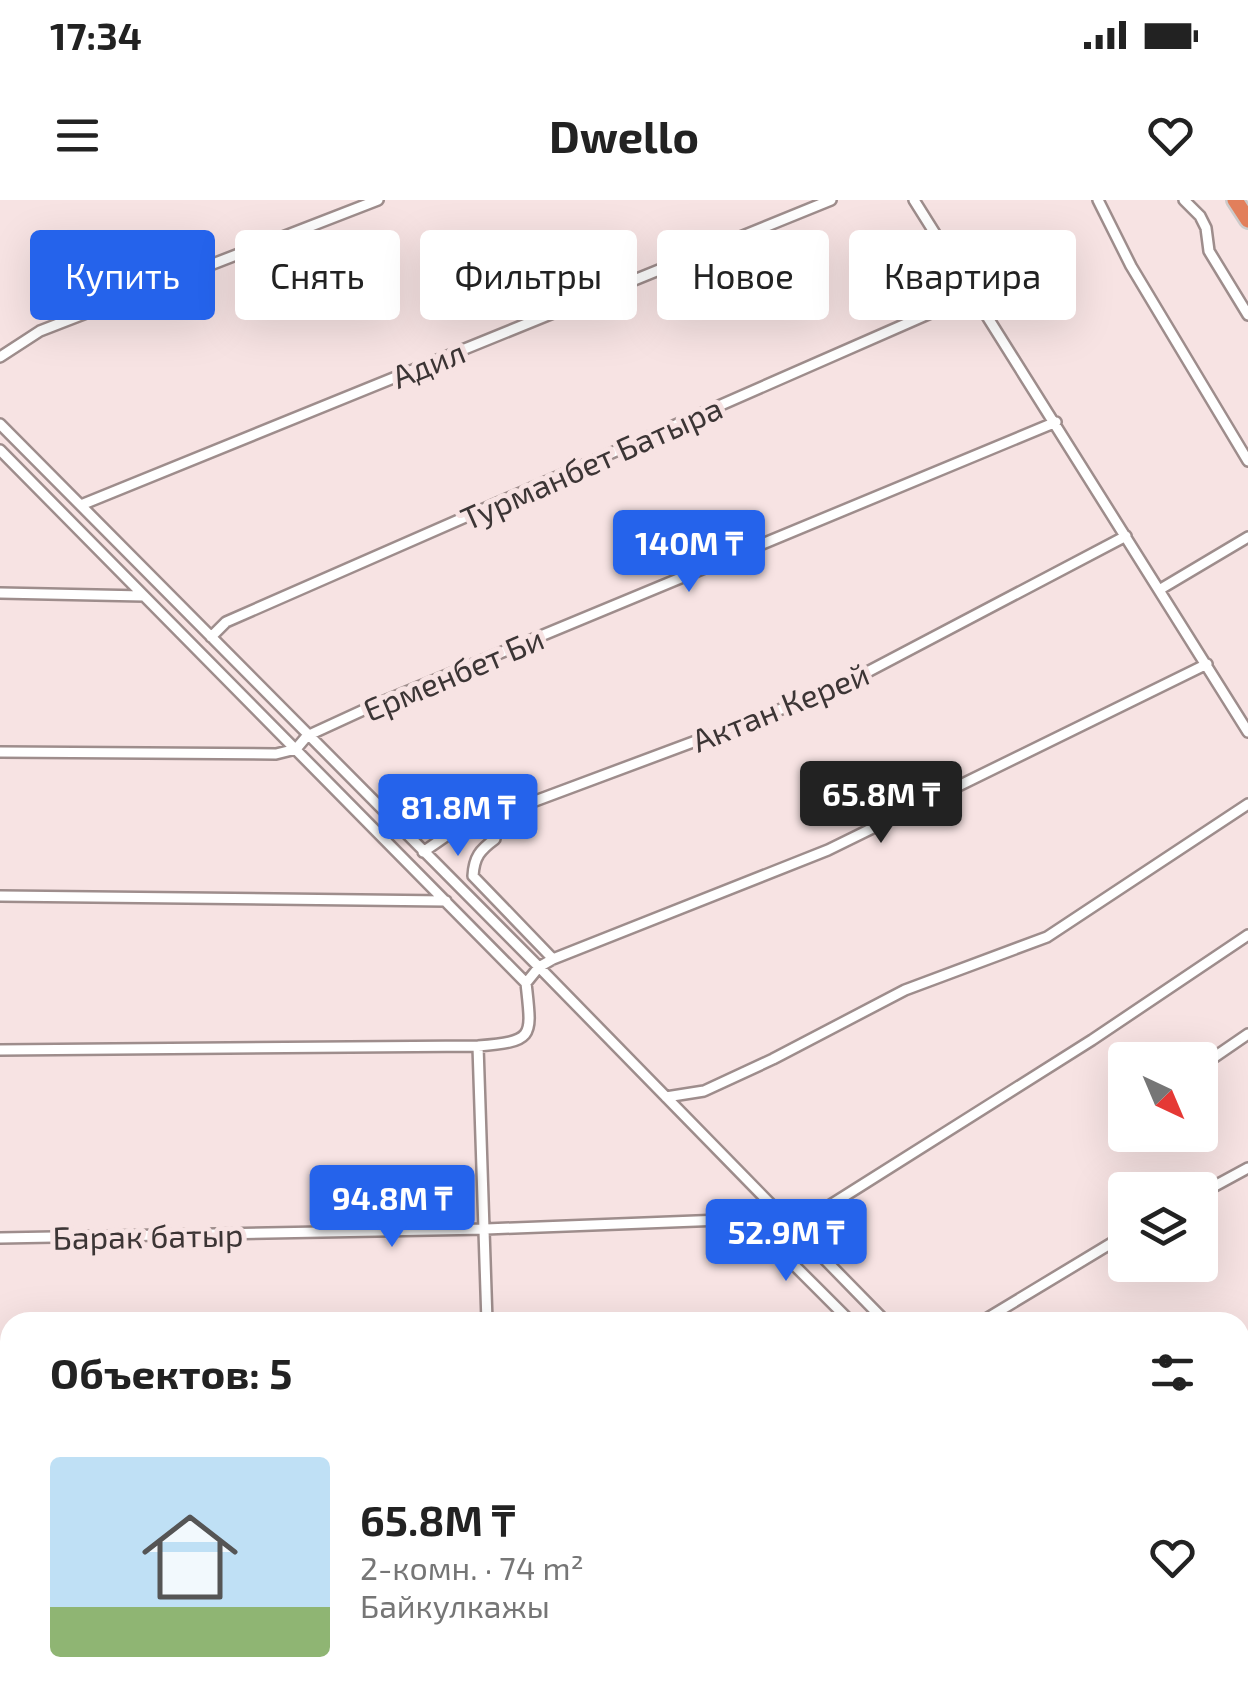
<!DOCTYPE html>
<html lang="ru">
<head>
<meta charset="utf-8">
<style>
	:root { --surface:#fff; --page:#f6f6f6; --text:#222; --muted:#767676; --accent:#2563eb }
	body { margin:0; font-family:"Exo 2",sans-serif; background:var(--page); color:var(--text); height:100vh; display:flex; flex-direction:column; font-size:38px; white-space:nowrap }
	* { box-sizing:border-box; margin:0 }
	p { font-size:32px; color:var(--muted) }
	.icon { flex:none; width:55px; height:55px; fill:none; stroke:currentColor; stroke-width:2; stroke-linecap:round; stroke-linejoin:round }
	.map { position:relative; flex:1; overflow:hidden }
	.drawer { position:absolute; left:0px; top:1112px; width:1250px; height:392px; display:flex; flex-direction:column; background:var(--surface); border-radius:30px 30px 0 0; box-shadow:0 10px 40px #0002 }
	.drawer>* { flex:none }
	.hud { position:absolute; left:30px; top:30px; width:1190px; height:90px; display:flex; gap:20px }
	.needle { width:65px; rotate:136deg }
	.tools { position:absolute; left:1108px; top:842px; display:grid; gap:20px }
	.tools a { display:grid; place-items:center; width:110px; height:110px; border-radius:10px; background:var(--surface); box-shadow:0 10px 40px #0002; font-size:50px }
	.price { position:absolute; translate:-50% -85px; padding:0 22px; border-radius:10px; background:var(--accent); color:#fff; font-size:32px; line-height:65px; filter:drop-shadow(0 2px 5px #0008) }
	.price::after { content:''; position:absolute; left:50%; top:60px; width:30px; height:22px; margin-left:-15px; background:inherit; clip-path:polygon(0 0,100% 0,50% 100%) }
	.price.on { background:#222; color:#fff }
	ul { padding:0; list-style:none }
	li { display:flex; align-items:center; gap:30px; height:250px; padding:0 50px }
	li span { display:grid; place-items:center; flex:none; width:280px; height:200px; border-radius:10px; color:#555 }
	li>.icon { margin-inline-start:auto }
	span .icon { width:120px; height:120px; fill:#fffc; stroke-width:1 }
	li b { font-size:42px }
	h2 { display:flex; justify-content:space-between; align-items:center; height:120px; padding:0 50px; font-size:42px }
	.pill { padding:0 35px; border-radius:10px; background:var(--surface); box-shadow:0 10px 40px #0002; font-size:35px; line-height:90px }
	.pill.on { background:var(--accent); color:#fff }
	.status { display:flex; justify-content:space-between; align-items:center; height:70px; padding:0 50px; background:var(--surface); direction:ltr }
	.status svg { height:28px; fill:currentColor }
	header { display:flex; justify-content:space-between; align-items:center; height:130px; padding:0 50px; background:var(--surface); font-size:45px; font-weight:700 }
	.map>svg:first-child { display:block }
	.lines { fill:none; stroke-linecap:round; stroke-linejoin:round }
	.minor-casing { stroke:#9e8d8c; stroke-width:14 }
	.tertiary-casing { stroke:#9e8d8c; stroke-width:16 }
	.trunk-casing { stroke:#cccaca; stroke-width:20 }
	.minor { stroke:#fff; stroke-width:9 }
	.tertiary { stroke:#fff; stroke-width:11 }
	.trunk { stroke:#e27f5b; stroke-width:15 }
	.labels { text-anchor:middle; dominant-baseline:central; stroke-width:10; stroke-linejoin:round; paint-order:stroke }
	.street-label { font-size:32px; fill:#3c3535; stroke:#f7e3e3 }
</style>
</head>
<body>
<div class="status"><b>17:34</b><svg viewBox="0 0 49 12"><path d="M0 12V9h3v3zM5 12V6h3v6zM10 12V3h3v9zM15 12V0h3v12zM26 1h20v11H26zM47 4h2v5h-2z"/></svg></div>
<header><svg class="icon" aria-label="menu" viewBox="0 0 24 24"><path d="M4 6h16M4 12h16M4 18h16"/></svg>Dwello<svg class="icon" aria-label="heart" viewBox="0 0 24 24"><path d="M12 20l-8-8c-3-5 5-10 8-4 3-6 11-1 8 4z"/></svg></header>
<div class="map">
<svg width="1248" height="1503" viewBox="0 0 1248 1503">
	<rect width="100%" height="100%" fill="#f7e3e3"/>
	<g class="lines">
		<g class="minor-casing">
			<path id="minor" d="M914,0l334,532
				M1098,0l33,66 117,195
				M1184,0l16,16 6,12 3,23 39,64
				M0,157l40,-26 338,-131
				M0,224l539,543 347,355
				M0,250l526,533c6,55 9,58 -48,63l-478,4
				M81,305l750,-305
				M1159,390l89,-53
				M0,393l144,3
				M211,437l15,-15 748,-328
				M0,552l276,2 20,-5 11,-13 63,-29 686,-285
				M495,616v23c-15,11 -21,18 -22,37l80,83
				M423,652l26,-18 46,-18 340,-127 291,-153
				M0,696l446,5
				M526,783l13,-16 14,-8 275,-109 379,-186
				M478,846l9,276
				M1200,867l48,-33
				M666,897l38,-6 69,-32 132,-69 142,-53 201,-133
				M1200,994l48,-26
				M748,1019l103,103
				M794,1028l298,-188 156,-105
				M0,1038l486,-9 262,-10 26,-11
				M981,1122l144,-87
				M0,1168h10
				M0,1302h10
				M1240,1319l8,-3
				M1240,1453l8,-3
				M0,1474l10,-1
				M1240,1486l8,9
				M1221,1495l6,8
				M728,1503l22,-8
				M1108,1503l38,-8"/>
		</g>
		<g class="tertiary-casing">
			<path id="tertiary" d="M1240,1184l8,-3
				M282,1503l33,-8"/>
		</g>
		<g class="trunk-casing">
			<path id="trunk" d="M1235,0l13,20"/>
		</g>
		<use href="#minor" class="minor"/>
		<use href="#tertiary" class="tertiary"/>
		<use href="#trunk" class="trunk"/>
	</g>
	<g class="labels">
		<g class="street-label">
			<text transform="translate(428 163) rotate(-22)">Адил</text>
			<text transform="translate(591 262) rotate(-24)">Турманбет Батыра</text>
			<text transform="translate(453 473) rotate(-23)">Ерменбет Би</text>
			<text transform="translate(780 506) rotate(-22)">Актан Керей</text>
			<text transform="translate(148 1035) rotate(-1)">Барак батыр</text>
		</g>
	</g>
</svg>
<div class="tools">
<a><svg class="needle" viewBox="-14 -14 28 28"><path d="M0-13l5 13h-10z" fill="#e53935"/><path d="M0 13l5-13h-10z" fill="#767676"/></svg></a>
<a><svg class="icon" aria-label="layers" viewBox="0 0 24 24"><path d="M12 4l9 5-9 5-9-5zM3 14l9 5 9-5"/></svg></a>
</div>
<b class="price" style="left:689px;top:395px">140M ₸</b>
<b class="price on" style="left:881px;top:646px">65.8M ₸</b>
<b class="price" style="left:458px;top:659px">81.8M ₸</b>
<b class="price" style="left:392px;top:1050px">94.8M ₸</b>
<b class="price" style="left:786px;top:1084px">52.9M ₸</b>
<div class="hud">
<a class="pill on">Купить</a>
<a class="pill">Снять</a>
<a class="pill">Фильтры</a>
<a class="pill">Новое</a>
<a class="pill">Квартира</a>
</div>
<section class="drawer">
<h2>Объектов: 5<svg class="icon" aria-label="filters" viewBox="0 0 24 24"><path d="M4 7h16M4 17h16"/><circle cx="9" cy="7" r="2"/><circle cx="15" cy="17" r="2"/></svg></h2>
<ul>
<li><span style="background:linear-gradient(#bfe0f5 75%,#8fb573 0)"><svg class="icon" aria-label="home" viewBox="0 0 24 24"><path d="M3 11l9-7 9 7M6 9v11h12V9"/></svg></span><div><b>65.8M ₸</b><p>2-комн. · 74 m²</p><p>Байкулкажы</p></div><svg class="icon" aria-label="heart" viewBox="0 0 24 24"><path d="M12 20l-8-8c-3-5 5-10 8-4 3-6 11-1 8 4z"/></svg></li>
</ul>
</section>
</div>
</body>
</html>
